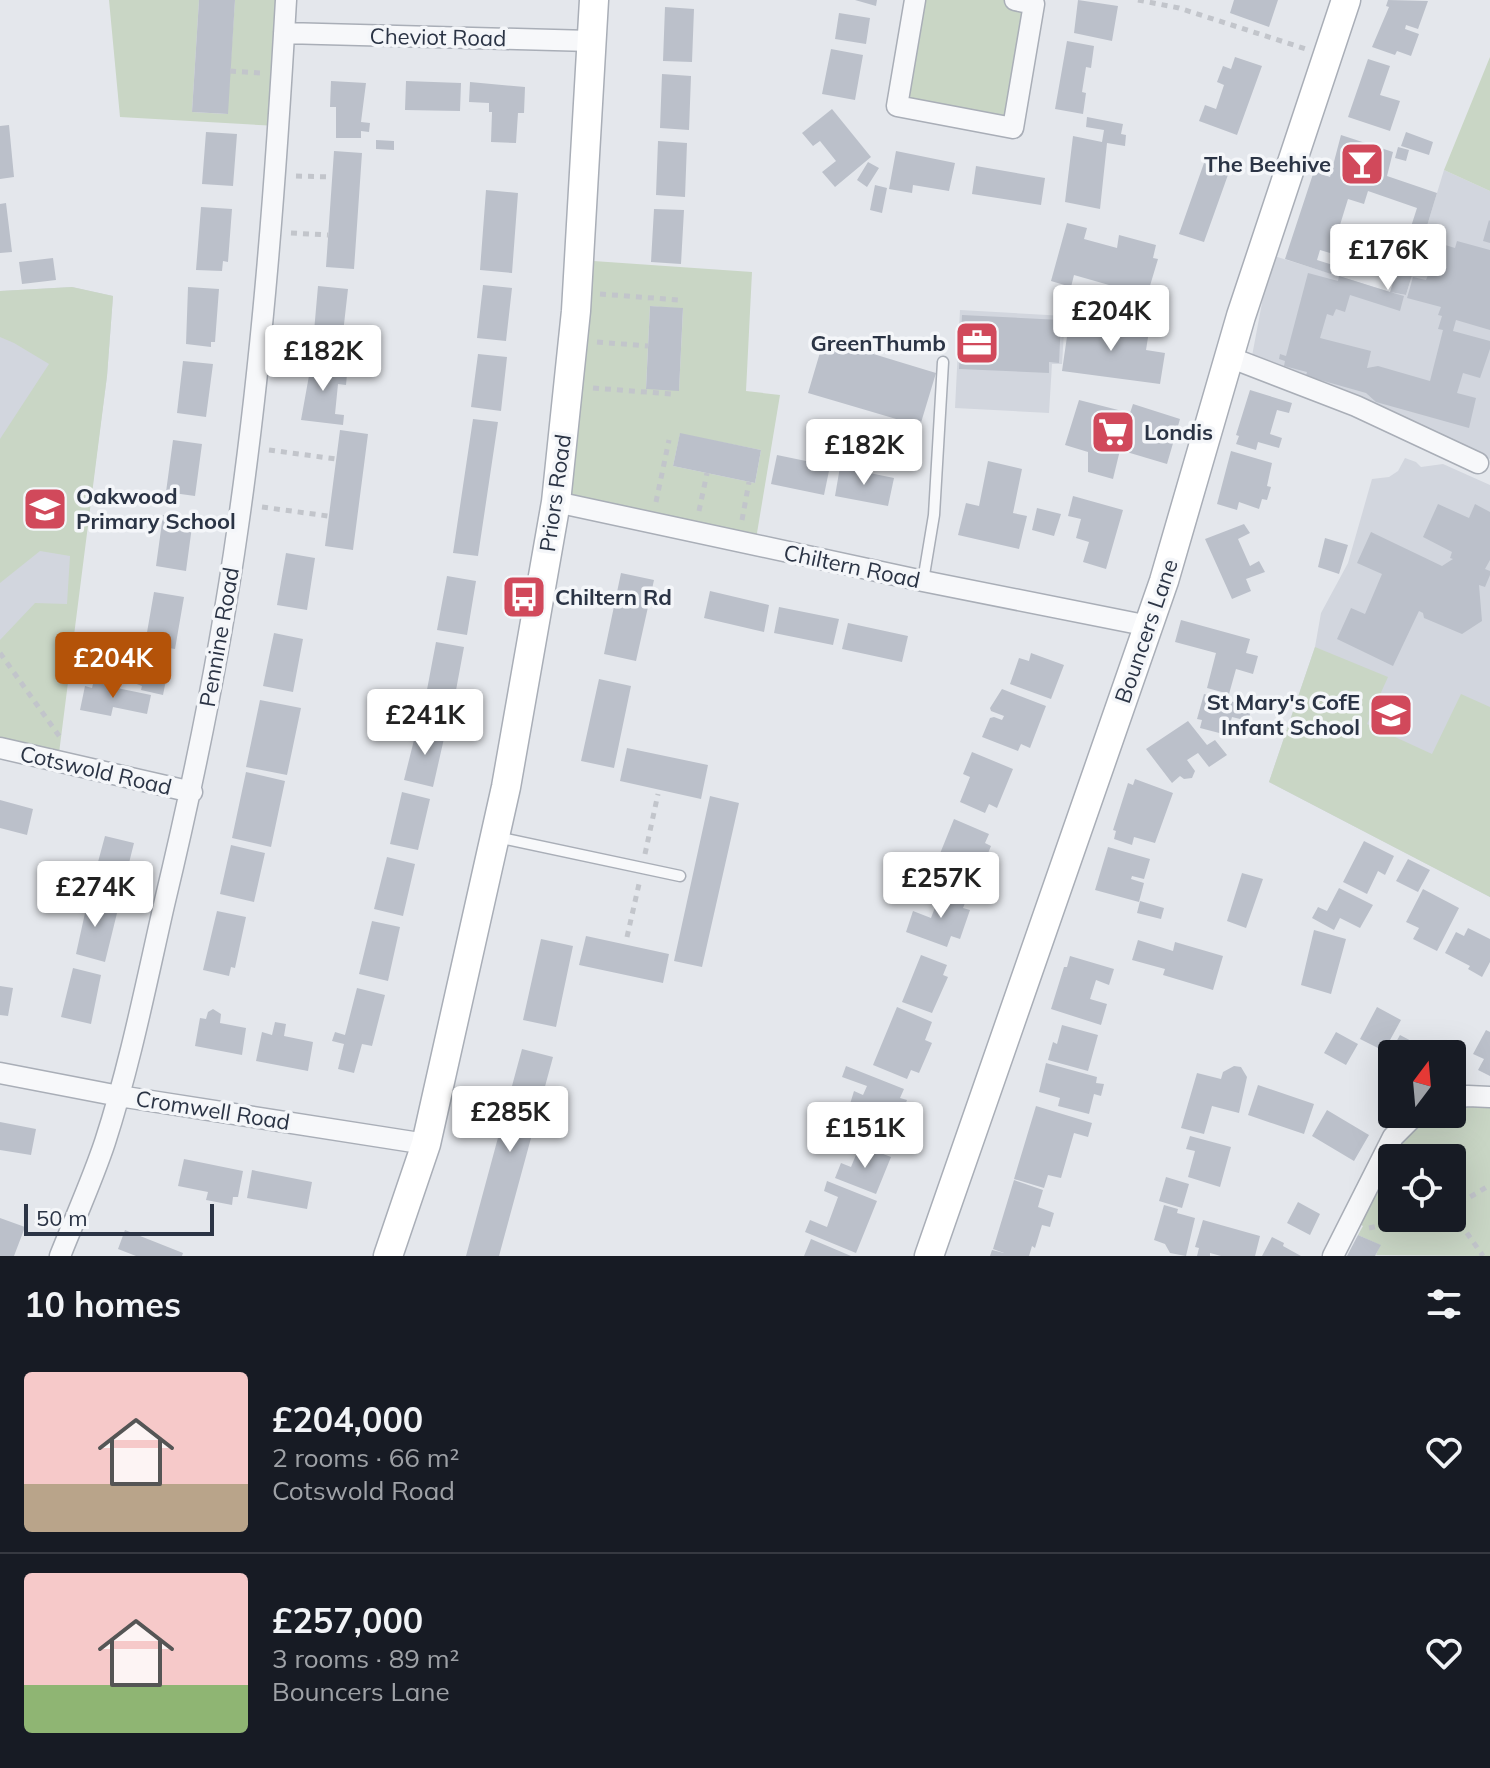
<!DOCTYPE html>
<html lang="en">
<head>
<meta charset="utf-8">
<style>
	:root { --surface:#171b24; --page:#20242c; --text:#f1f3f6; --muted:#9ea1a6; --line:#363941; --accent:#b45309 }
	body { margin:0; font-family:Mulish,sans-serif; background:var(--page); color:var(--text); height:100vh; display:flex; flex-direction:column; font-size:30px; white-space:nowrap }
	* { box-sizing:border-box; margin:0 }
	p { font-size:26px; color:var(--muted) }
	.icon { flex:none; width:44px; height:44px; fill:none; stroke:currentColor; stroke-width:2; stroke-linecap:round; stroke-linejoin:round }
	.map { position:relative; height:1256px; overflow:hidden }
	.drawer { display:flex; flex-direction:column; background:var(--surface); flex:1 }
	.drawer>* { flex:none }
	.needle { width:52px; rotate:16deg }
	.buttons { position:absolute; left:1378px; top:1040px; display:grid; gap:16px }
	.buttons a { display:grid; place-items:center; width:88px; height:88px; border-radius:8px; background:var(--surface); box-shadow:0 8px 32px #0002; font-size:40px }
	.scale { position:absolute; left:24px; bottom:20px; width:190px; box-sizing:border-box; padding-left:8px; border:4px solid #2b3445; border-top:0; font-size:22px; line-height:28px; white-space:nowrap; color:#2b3445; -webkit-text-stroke:6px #f4f6f9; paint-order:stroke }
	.price { position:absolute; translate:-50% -68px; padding:0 18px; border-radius:8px; background:#fff; color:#222; font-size:26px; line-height:52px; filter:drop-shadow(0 2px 4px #0008) }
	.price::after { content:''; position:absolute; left:50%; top:48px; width:24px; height:18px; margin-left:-12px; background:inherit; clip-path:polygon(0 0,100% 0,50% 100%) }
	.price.selected { background:var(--accent); color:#fff }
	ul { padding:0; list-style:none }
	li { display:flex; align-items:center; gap:24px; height:200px; padding:0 24px }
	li+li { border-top:2px solid var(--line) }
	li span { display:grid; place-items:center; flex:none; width:224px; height:160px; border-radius:8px; color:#555 }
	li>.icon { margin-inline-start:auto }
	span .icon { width:96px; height:96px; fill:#fffc; stroke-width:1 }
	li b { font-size:34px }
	h2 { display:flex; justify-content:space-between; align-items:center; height:96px; padding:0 24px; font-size:34px }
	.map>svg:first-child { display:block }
	.built { fill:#d2d6de }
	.green { fill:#c9d6c5; fill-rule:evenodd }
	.building { fill:#bbc0ca }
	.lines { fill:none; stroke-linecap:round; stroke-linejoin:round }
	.lane-casing { stroke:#a9aeb7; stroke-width:13 }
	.street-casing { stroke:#a9aeb7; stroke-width:23 }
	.secondary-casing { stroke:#a9aeb7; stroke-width:31 }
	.path { stroke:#c2c5cb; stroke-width:5; stroke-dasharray:6 6; stroke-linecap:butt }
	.lane { stroke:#f7f8fa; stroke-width:10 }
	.street { stroke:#f7f8fa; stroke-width:20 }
	.secondary { stroke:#fff; stroke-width:28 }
	.labels { text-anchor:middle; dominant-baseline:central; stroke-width:7; stroke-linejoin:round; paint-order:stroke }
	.street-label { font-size:22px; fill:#2b3445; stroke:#f4f6f9 }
	.poi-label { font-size:22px; font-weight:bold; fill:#2b3445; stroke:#f4f6f9; text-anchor:end }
</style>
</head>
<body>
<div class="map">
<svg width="1490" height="1256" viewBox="0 0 1490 1256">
	<rect width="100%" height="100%" fill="#e4e7ec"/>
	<path class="built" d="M1444,170l46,21v268l-127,-58 -111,-45 19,-101 119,37 16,3z
		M72,287l41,9 -6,80 -35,266 -72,106v-457z
		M960,310l105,6 -3,48h-10l-3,49 -94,-5z
		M1405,458l11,4 5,5 22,-3 47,21v412l-221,-115 46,-135 6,-34 27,-50 24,-84 17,-2 9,-6z"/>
	<path class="green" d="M109,0h90l-7,112 35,2 8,-114h51l-8,126 -158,-9z
		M915,0h100l19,4 -21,124 -116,-22z
		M1490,57v134l-46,-21z
		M579,260l173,12 -6,119 34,4 -25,150 -199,-43zM650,306l33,3 -4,81 -33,-2zM680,434l81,16 -6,33 -82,-17z
		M72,287l41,9 -6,80 -49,385 -58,-13v-108l35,-37 32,1 3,-48 -30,-5 -40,32v-144l49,-75 -35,-21 -14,-6v-46z
		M1315,647l73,30 -21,47 65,30 29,-60 29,13v190l-221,-115z
		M1490,1097v159l-114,-1 4,-10 -22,-10 5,-9 -11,-6 64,-106h36v-16zM1392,1158h60v60h-60z"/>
	<path class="building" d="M199,0h36l-7,114 -36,-2z
		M855,0h22l-1,6z
		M1078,0l40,6 -6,35 -38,-8z
		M1234,0h44l-9,27 -39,-14z
		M1388,0l40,1 -10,28 -12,-4 -1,4 14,5 -8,22 -14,-5 -2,4 -23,-8 17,-40 -3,-1z
		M665,7l29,2 -2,53 -29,-1z
		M839,13l31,5 -4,26 -31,-5z
		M1067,41l27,5 -3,22 -5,-1 -4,25 4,1 -3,21 -28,-5z
		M831,49l32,6 -8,45 -33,-6z
		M1235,57l27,9 -25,69 -38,-14 6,-16 11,4 8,-24 -7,-3 6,-16 8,3z
		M1368,59l22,7 -10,29 20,6 -10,30 -42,-14z
		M662,74l29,2 -2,54 -29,-2z
		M331,81l35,2 -5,39 9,1 -1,9 -8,-1v7h-25v-31h-6z
		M406,81l55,2 -1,28 -55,-1z
		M470,82l55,5 -1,26h-6l-2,30 -25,-1 1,-30h-3v-9l-20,-1z
		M832,109l39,48 -36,30 -13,-15 14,-11 -16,-20 -7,5 -11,-13z
		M1087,117l36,7 -2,10 5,1 -1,11 -18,-3 -7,66 -35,-7 8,-66 29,6 2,-12 -18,-3z
		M9,125l5,52 -14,2v-53z
		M206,132l31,2 -4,52 -31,-2z
		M1406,132l27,10 -4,13 -28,-9z
		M1341,135l52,17 -6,24 50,17 -31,102 -16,-3 14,4 -4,15 -50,-16 -5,17 -9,-3 -3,7 -6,-2 -7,24 51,13 -4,17 11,-2 52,15 13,-51 -5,-1 4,-13 -4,-1 3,-8 -34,-9 6,-21 13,3 2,-5 -7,-3 8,-32 26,8 2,-7 33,9v80l-34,-10 -3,11 37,10v8l-10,29 -17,-5 -6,20 19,5 -7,30 -93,-26 -10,-9 -60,-17 1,-4 -23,-6 1,-5 -6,-2 1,-5 6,2 22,-83 30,8 1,-5 51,16 27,-84 -49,-17 -4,13 -16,-5 -13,42 9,3 -4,12 -20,-6 -3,10 16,5 -2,9 -46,-15 29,-88 16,6z
		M376,140l18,1v9l-18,-1z
		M658,141l29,2 -2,54 -29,-2z
		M1398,147l11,3 -3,11 -11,-3z
		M334,151l28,2 -8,116 -28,-2z
		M896,151l59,12 -6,28 -36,-6 -1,8 -23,-4z
		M868,162l11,6 -12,19 -10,-7z
		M1204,163l25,9 -25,70 -25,-8z
		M976,166l69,12 -4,27 -69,-11z
		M875,185l12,3 -5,25 -12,-3z
		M486,190l32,3 -6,80 -32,-3z
		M6,203l6,49 -12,1v-49z
		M201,207l31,2 -4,53 -5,-1 -1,10 -26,-1z
		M654,209l30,1 -3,54 -30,-2z
		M1489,220l1,1v22l-7,-2z
		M1067,223l20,5 -3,11 33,9 2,-13 37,10 -3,13 5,1 -15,50 -30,-8 3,-14 -42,-12 -3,12 -20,-6z
		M53,258l3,22 -34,4 -3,-22z
		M483,285l29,3 -6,53 -29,-3z
		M318,286l30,3 -6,53h-3v4l-26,-3z
		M188,287l31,2 -4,53h-4v5l-25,-3z
		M650,306l33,2 -4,83 -33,-2z
		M962,315l99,5 -2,43 -10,-1v11l-90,-4z
		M1070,316l27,4 -2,12 24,4 1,-9 29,4 -3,19 19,3 -5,31 -98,-13z
		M824,339l112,34 -16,53 -112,-33z
		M478,354l29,3 -6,54 -30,-4z
		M312,359l29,3 -2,11 8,1 -1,11 -8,-1 -3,30 9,1 -1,10 -42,-5z
		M183,361l30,3 -7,53 -29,-4z
		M1250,390l42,13 -3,10 -12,-3 -7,24 12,4 -3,10 -21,-6 -2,8 -20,-6 3,-8 -3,-1z
		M1079,400l51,13 3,-9 47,15 -13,45 -47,-14 -7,29 -25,-7v-20l-23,-7z
		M473,419l25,3 -20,134 -25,-3z
		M340,430l28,4 -15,116 -28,-4z
		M680,433l81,17 -6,33 -82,-17z
		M173,440l29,4 -7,52 -29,-4z
		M1231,451l41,12 -5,23 4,1 -4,13 -5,-1 -3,10 -20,-7 -2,8 -20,-6z
		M777,455l53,11 -6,29 -53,-11z
		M988,461l34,8 -9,44 14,3 -8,33 -61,-14 8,-32 13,3z
		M840,467l54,11 -6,28 -53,-10z
		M1073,496l50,14 -17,59 -23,-7 6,-20 -13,-4 5,-19 -13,-3z
		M1438,504l31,14 6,-14 15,8v48l-5,9 5,2v4l-5,12 -6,-2 3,36 -20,13 -38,-16 -1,-5 -4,-2 -26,55 -56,-27 14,-31 14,6 17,-40 -25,-11 14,-31 71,34 11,-7 -3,-1 2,-6 -29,-15z
		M1037,508l24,6 -7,22 -22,-6z
		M163,515l30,4 -7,52 -30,-5z
		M1244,524l6,9 -12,6 12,27 9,-5 6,11 -19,7 5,12 -19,8 -27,-60z
		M1325,538l23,7 -9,29 -21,-7z
		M286,553l29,5 -8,52 -30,-5z
		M621,573l33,7 -18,81 -32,-7z
		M447,576l29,5 -9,54 -30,-5z
		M710,591l59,14 -5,27 -60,-14z
		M154,592l30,5 -9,52 -30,-5z
		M779,607l60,12 -6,26 -59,-12z
		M1181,620l69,19 -4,14 12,3 -5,18 -17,-5 -7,25 -22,-6 9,-35 -41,-11z
		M848,623l60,13 -6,26 -60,-13z
		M274,633l29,6 -10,53 -30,-6z
		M436,642l28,5 -10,54 -28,-6z
		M1031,653l33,12 -13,34 -41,-15 9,-26 10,3z
		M147,661l22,4 -6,30 -22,-5 1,-4 -8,-3 3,-17 9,2z
		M599,679l32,7 -17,82 -33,-7z
		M94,680l17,3 -2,9 7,2 1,-6 34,7 -4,19 -34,-7 -2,9 -31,-6 5,-24 7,2z
		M1002,689l44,17 -16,42 -9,-4 -3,7 -36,-14 8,-19 4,-1 8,3 2,-4 -13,-5 -1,-3z
		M1204,694l48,13 -4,14 -16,-4 -5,18 -27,-7 2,-8 -5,-1z
		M260,700l41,8 -14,67 -41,-8z
		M419,708l19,4 -3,14 -19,-5z
		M1188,721l19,24 8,-5 12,15 -18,12 -11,-14 -11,7 8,11 -3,7 -8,1 -4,-3 -8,7 -26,-34z
		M417,728l28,6 -12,53 -29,-7z
		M627,748l81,17 -7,34 -81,-18z
		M972,752l41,17 -16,39 -8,-4 -4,9 -25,-11 10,-25 -7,-3z
		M246,772l39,9 -14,66 -39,-9z
		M1135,779l38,14 -18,50 -21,-6 -2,8 -18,-6 2,-8 -3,-1 15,-47 5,2z
		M402,792l28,7 -12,51 -28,-6z
		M710,796l29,7 -37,164 -28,-6z
		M0,800l33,9 -6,26 -27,-7z
		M954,819l35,15 -4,9 6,3 -12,29 -6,-3 -4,11 -26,-11 3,-7 -9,-4z
		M105,836l29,7 -13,52 -30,-7z
		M1364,841l30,15 -9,19 -7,-4 -11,23 -24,-12z
		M231,845l34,8 -11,49 -34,-8z
		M1108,847l42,12 -6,20 -12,-3 -1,3 13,4 -5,19 -44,-12z
		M387,857l28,7 -12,52 -29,-7z
		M1408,859l22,11 -12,22 -22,-11z
		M1242,873l21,6 -17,49 -19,-7z
		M1339,888l34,17 -13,23 -20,-10 -6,12 -22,-12 6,-11 9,4z
		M942,889l25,9 -4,10 7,2 -10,29 -9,-3 -4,11 -41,-15 7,-21 18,7z
		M1423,889l36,19 -22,43 -24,-12 6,-11 -13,-6z
		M73,897l45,12 -13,53 -29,-8 9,-41 -15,-4z
		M1140,901l24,7 -3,11 -24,-6z
		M217,911l29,6 -11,51 -4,-1 -2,9 -26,-6z
		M372,921l28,6 -12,54 -29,-7z
		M1468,928l22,11v23l-8,15 -14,-8 2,-3 -25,-13 11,-21 8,4z
		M1314,930l32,9 -15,55 -30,-9z
		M586,936l83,18 -6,29 -84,-18z
		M541,939l32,7 -17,81 -33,-7z
		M1138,940l35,11 2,-9 48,14 -10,34 -50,-15 2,-6 -33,-9z
		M921,955l26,10 -4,10 5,2 -16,36 -30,-11z
		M1070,956l44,13 -5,16 -13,-5 -6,19 17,5 -6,21 -50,-16 13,-42h3z
		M73,968l28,7 -10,49 -30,-7z
		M0,986l13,2 -5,28 -8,-1z
		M357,988l28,7 -13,51 -10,-2 -8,29 -16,-4 6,-25 -12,-3 3,-9 10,3z
		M897,1007l35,15 -7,18 7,3 -13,30 -8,-3 -4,9 -34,-14z
		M1377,1007l24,13 -17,31 -24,-12z
		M213,1009l8,5 -1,9 26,5 -4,27 -47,-9 5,-28 6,1 2,-7z
		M275,1022l11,2 -2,12 29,6 -5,29 -52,-10 6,-29 10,3z
		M1062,1025l36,10 -10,36 -40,-11 5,-18 4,2z
		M1486,1030l4,2v44l-12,-6 6,-11 -11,-5z
		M1336,1032l22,12 -12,21 -22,-12z
		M1400,1035l36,19h-44v6l-5,-2z
		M522,1049l31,8 -54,199h-33z
		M1046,1063l51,14 -1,6 8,1 -3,12 -7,-2 -5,20 -31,-8 2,-8 -21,-6z
		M846,1066l58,23 -4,9 7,2 -19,49 -29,-11 -2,6 -22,-9 9,-23 19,7 3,-9 -16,-6 4,-13 9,4 4,-9 -25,-9z
		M1234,1066l7,1 6,10 -8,36 -27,-7 -8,28 -23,-6 16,-55 24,6 2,-7z
		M1258,1085l56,19 -10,30 -56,-19z
		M1036,1106l56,17 -4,14 -14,-4 -13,45 -13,-3 -4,13 -30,-9z
		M1327,1110l42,25 -15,26 -42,-25z
		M0,1122l36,7 -5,26 -31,-5z
		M1190,1136l41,11 -11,40 -32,-10 7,-26 -9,-2z
		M860,1145l31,12 -15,37 -41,-16 6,-15 10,4z
		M184,1159l59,12 -5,26h-5l-1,8 -26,-5 2,-8 -30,-6z
		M252,1170l60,12 -5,27 -60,-11z
		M1166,1177l23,7 -7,24 -23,-7z
		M1014,1180l29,10 -5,17 16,6 -4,14 -8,-2 -7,23 -3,-2 -3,10h-39l2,-6 12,3 -11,-4z
		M827,1181l50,20 -21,52 -51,-21 5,-12 17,7 11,-30 -14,-6z
		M1298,1202l22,12 -10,21 -23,-12z
		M1164,1205l14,4 -1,4 18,5 -9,38 -16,-3 -5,-9 -11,-4z
		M0,1218l25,9 -11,29h-14z
		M1203,1220l57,16 -5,20h-34l-11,-3v3h-13l2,-8 -4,-1z
		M125,1230l58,23 -1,3h-46l-18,-7z
		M1358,1235l23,10 -6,11h-28z
		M1272,1237l12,6 -1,3 18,10h-39z
		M811,1239l40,17h-47z"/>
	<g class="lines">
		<g class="lane-casing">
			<path id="lane" d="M923,581l11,-66 9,-153
				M497,837l183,39"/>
		</g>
		<g class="street-casing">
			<path id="street" d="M915,0l-18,106 116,22 21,-124 -19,-4
				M284,33l307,8
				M1229,357l127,49 122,57
				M556,502l367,79 226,45
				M0,748l192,44
				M0,1073l119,23 307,48
				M1452,1098l16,-2 22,1
				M60,1256c15,-38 32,-75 45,-114 25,-77 41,-158 59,-237 30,-125 56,-252 74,-379 25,-174 38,-350 48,-526
				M1333,1256l60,-119 23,-23"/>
		</g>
		<g class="secondary-casing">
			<path id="secondary" d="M388,1256l38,-112 80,-357 50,-285 20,-191 18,-311
				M929,1256l235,-675 77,-265 105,-316"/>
		</g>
		<path class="path" d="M1138,0l41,8 127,41
			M230,71l31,2
			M296,176l36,1
			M291,233l37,2
			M600,294l79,6
			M597,342l51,4
			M593,388l79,6
			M269,450l67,9
			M656,502l13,-62
			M262,507l66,9
			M699,511l8,-38
			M742,520l7,-38
			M0,653l62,87
			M645,854l13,-60
			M627,937l12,-53
			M1460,1203l30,-18
			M1440,1218l8,7h10l4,-4 1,-14 -11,-7
			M1460,1223l23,33
			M1369,1228l47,-10"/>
		<use href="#lane" class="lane"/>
		<use href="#street" class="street"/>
		<use href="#secondary" class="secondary"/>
	</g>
	<defs>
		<g id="bar-square" transform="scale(2.3)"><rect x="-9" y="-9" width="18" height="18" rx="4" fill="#d1495b" stroke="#f4f6f9"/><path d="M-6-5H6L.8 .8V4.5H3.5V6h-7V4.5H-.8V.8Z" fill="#fff"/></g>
		<g id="office-square" transform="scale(2.3)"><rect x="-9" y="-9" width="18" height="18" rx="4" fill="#d1495b" stroke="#f4f6f9"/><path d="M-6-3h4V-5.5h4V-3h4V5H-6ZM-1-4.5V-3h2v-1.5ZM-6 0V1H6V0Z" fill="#fff"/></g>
		<g id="supermarket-square" transform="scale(2.3)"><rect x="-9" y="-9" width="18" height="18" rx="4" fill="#d1495b" stroke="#f4f6f9"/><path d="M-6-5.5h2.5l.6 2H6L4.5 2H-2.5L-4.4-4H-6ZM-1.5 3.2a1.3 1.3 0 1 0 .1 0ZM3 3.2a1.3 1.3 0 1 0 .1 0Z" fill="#fff"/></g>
		<g id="school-square" transform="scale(2.3)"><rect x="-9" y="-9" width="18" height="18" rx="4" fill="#d1495b" stroke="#f4f6f9"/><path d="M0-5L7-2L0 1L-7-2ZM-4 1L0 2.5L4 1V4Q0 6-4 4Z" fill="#fff"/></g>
		<g id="bus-square" transform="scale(2.3)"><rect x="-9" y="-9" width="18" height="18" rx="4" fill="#d1495b" stroke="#f4f6f9"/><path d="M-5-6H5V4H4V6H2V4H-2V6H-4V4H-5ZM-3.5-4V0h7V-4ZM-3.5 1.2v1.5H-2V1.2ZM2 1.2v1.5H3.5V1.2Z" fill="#fff"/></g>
	</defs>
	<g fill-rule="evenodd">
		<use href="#bar-square" x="1362" y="164"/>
		<use href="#office-square" x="977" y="343"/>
		<use href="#supermarket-square" x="1113" y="432"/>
		<use href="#school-square" x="45" y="509"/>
		<use href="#bus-square" x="524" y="597"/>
		<use href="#school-square" x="1391" y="715"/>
	</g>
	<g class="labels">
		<g class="street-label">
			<text transform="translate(438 37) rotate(1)">Cheviot Road</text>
			<text transform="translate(555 493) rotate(-82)">Priors Road</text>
			<text transform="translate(852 566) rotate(12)">Chiltern Road</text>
			<text transform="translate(1146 631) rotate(-71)">Bouncers Lane</text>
			<text transform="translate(219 637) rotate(-80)">Pennine Road</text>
			<text transform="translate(96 770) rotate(13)">Cotswold Road</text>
			<text transform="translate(213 1110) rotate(9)">Cromwell Road</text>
		</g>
		<g class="poi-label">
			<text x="1331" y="164">The Beehive</text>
			<text x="946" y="343">GreenThumb</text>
			<text x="1144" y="432" text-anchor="start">Londis</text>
			<text x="76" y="496" text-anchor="start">Oakwood<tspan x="76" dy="25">Primary School</tspan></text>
			<text x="555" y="597" text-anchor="start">Chiltern Rd</text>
			<text x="1360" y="702">St Mary's CofE<tspan x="1360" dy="25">Infant School</tspan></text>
		</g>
	</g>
</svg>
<div class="buttons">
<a><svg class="needle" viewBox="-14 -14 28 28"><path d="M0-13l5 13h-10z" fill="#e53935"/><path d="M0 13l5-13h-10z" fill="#9ea1a6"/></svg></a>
<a><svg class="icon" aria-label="locate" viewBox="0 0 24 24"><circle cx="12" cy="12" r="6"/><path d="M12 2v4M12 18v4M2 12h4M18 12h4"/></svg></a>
</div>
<div class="scale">50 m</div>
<b class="price" style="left:1388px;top:292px">£176K</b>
<b class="price" style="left:1111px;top:353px">£204K</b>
<b class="price" style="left:323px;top:393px">£182K</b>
<b class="price" style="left:864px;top:487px">£182K</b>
<b class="price selected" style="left:113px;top:700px">£204K</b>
<b class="price" style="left:425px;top:757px">£241K</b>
<b class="price" style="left:941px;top:920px">£257K</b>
<b class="price" style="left:95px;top:929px">£274K</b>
<b class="price" style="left:510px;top:1154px">£285K</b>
<b class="price" style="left:865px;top:1170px">£151K</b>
</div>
<section class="drawer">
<h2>10 homes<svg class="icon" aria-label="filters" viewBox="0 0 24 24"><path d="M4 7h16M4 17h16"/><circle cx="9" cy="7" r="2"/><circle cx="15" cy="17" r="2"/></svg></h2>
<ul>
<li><span style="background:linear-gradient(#f6c9c9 70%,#b9a48a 0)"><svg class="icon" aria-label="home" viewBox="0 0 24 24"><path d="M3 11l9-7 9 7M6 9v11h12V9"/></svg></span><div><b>£204,000</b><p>2 rooms · 66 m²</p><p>Cotswold Road</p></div><svg class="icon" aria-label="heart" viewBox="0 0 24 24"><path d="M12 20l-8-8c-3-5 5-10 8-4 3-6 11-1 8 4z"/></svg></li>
<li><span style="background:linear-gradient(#f6c9c9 70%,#8fb573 0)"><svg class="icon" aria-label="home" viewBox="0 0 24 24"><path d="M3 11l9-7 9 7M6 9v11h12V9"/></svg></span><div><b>£257,000</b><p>3 rooms · 89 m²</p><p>Bouncers Lane</p></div><svg class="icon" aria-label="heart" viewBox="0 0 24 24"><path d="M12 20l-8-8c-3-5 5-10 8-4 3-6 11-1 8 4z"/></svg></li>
</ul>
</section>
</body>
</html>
